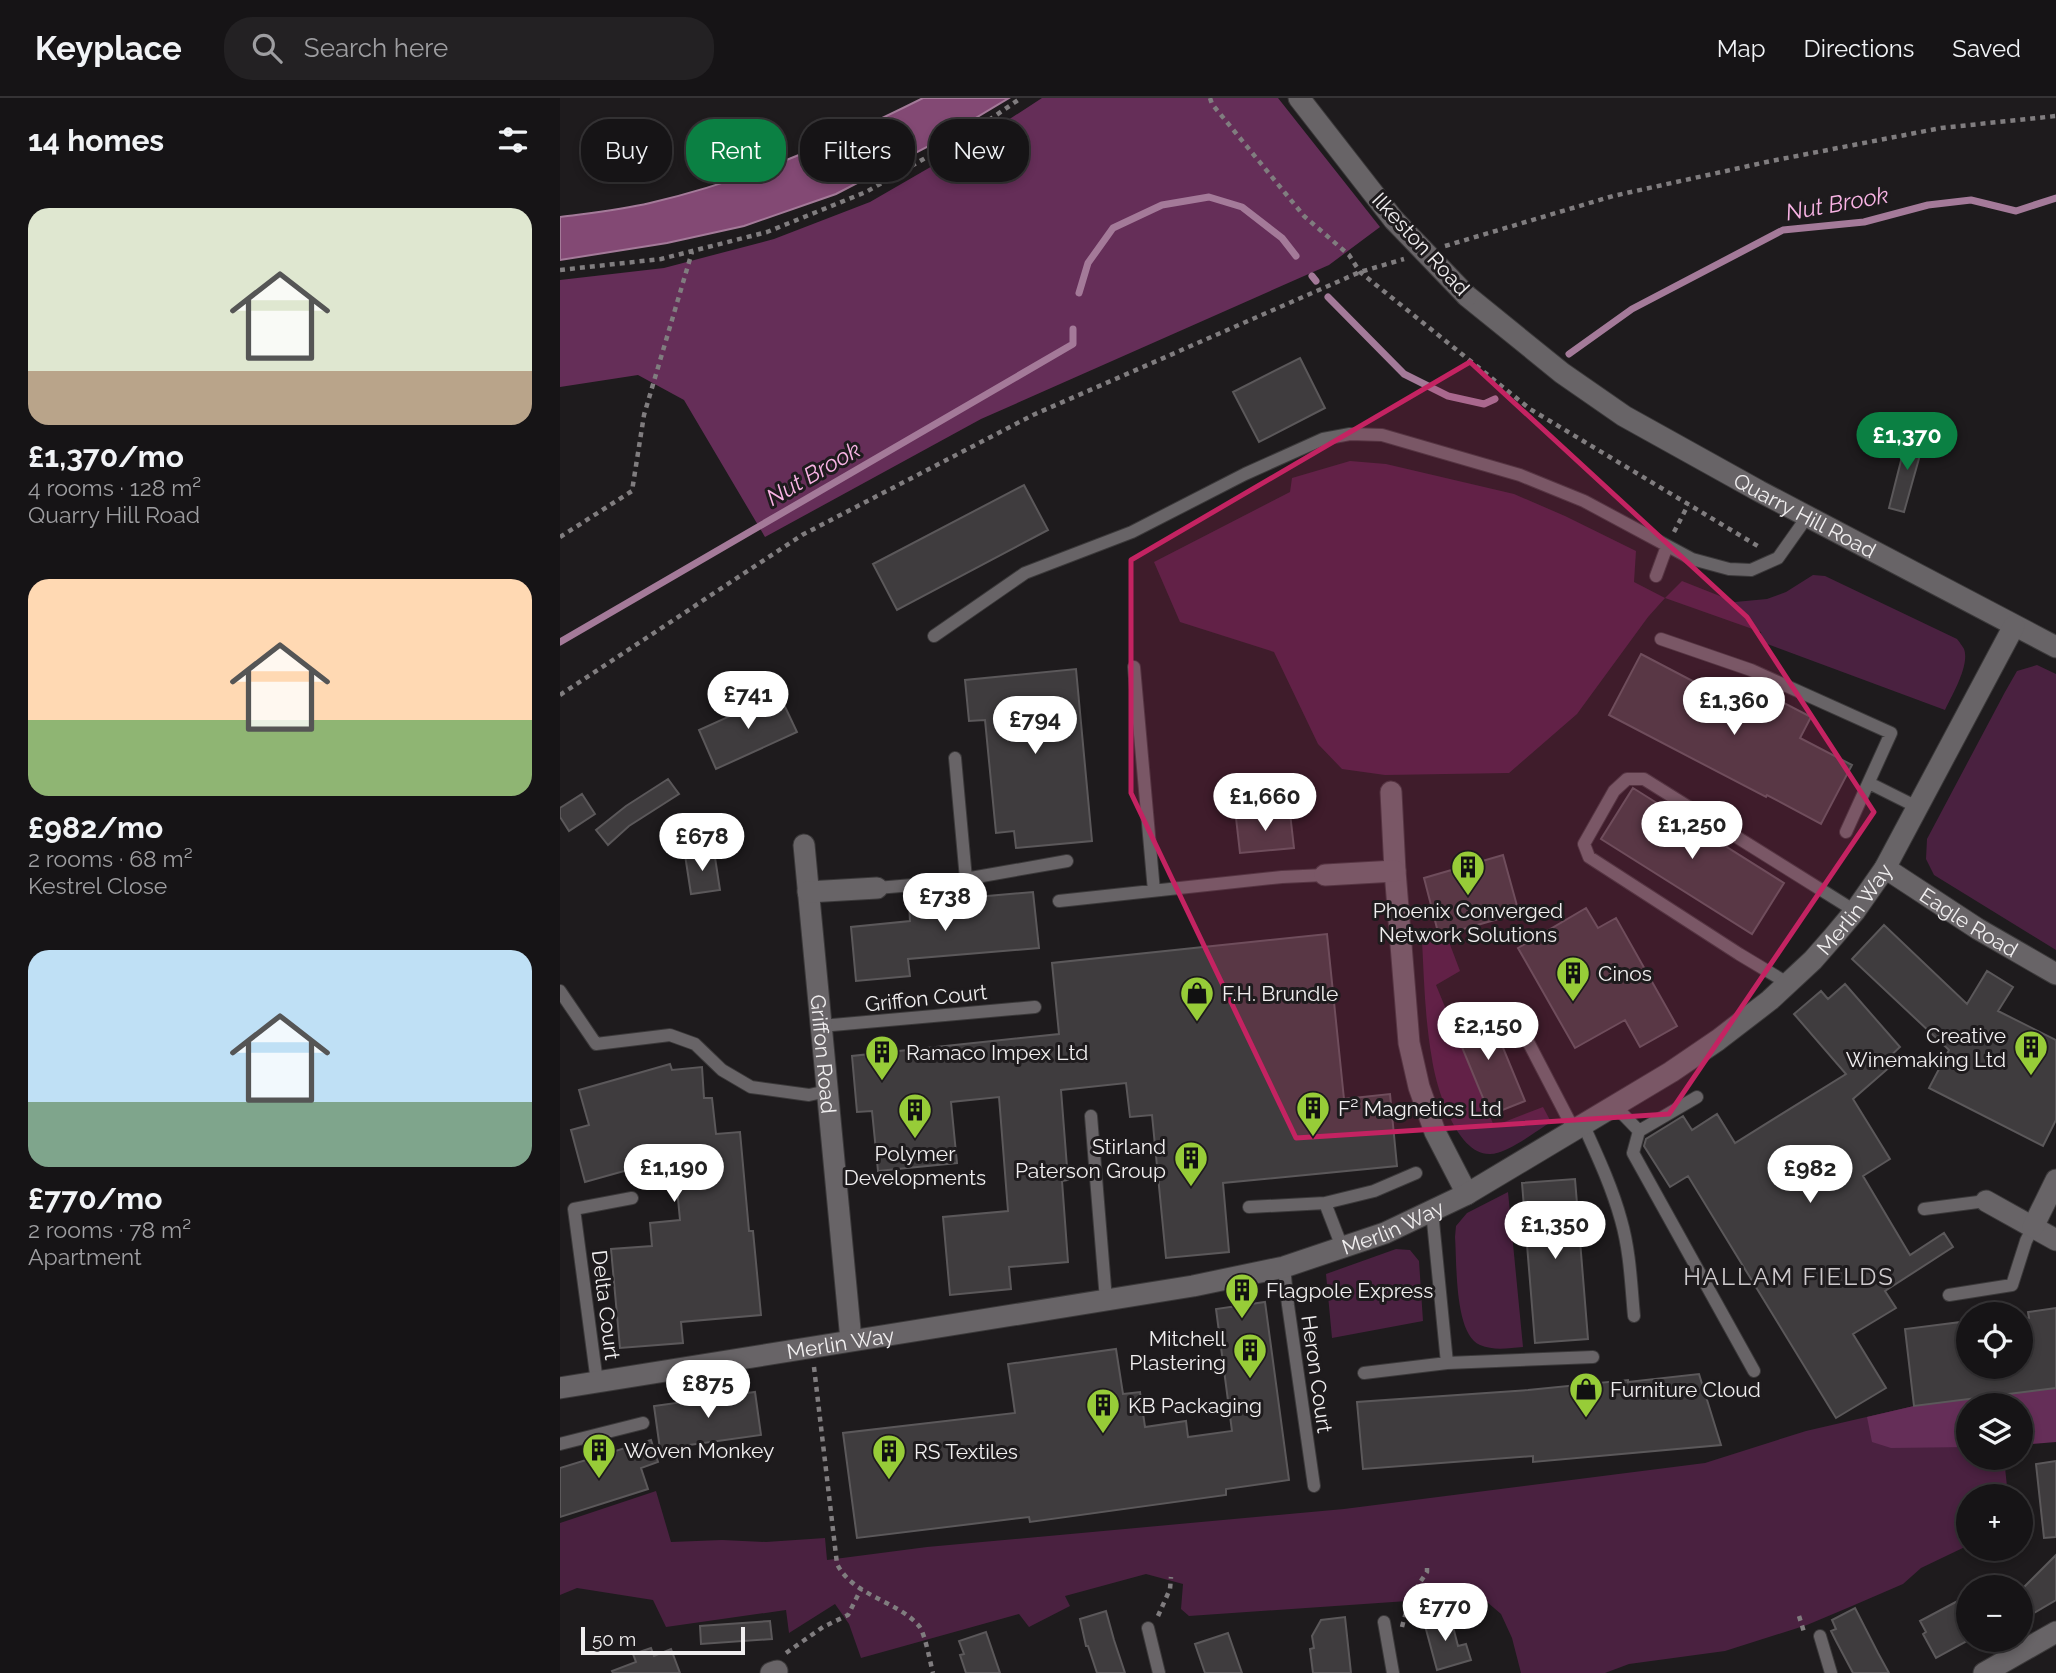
<!DOCTYPE html>
<html lang="en">
<head>
<meta charset="utf-8">
<style>
	:root { --surface:#161416; --page:#232123; --text:#f1f3f6; --muted:#9e9ea1; --line:#353335; --accent:#0b8043 }
	body { margin:0; font-family:Raleway,sans-serif; background:var(--page); color:var(--text); height:100vh; display:flex; flex-direction:column; font-size:26px; white-space:nowrap }
	* { box-sizing:border-box; margin:0 }
	p { font-size:23px; color:var(--muted) }
	.icon { flex:none; width:38px; height:38px; fill:none; stroke:currentColor; stroke-width:2; stroke-linecap:round; stroke-linejoin:round }
	.map { position:relative; flex:1; overflow:hidden }
	.drawer { display:flex; flex-direction:column; background:var(--surface); width:560px }
	.drawer>* { flex:none }
	.banner { position:absolute; left:21px; top:21px; width:665px; height:63px; display:flex; gap:14px }
	.controls { position:absolute; left:1396px; top:1204px; display:grid; gap:14px }
	.controls a { display:grid; place-items:center; width:77px; height:77px; border-radius:50%; background:var(--surface); box-shadow:0 4px 10px #0003,0 0 0 2px var(--line); font-size:35px }
	.scale { position:absolute; left:21px; bottom:18px; width:164px; box-sizing:border-box; padding-left:7px; border:4px solid #f0eeef; border-top:0; font-size:19px; line-height:24px; white-space:nowrap; color:#f0eeef; -webkit-text-stroke:5px #1e1b1d; paint-order:stroke }
	.price { position:absolute; translate:-50% -60px; padding:0 16px; border-radius:24px; background:#fff; color:#222; font-size:23px; line-height:46px; filter:drop-shadow(0 2px 4px #0008) }
	.price::after { content:''; position:absolute; left:50%; top:42px; width:21px; height:16px; margin-left:-10px; background:inherit; clip-path:polygon(0 0,100% 0,50% 100%) }
	.price.on { background:var(--accent); color:#fff }
	ul { padding:0; list-style:none }
	li { display:grid; align-content:center; gap:14px; height:371px; padding:0 28px }
	li span { display:grid; place-items:center; height:217px; border-radius:21px; color:#555 }
	li>.icon { margin-inline-start:auto }
	span .icon { width:126px; height:126px; fill:#fffc; stroke-width:1 }
	li b { font-size:30px }
	h2 { display:flex; justify-content:space-between; align-items:center; height:84px; padding:0 28px; font-size:30px }
	.pill { padding:0 24px; border-radius:28px; background:var(--surface); box-shadow:0 4px 10px #0003,0 0 0 2px var(--line); font-size:24px; line-height:63px }
	.pill.on { background:var(--accent); color:#fff }
	header { display:flex; align-items:center; gap:42px; box-sizing:border-box; height:98px; padding:0 35px; background:var(--surface); border-bottom:2px solid var(--line) }
	header strong { font-size:33px }
	nav { display:flex; gap:38px; margin-inline-start:auto; font-size:24px }
	.search { width:490px; height:63px; background:var(--page); display:flex; align-items:center; gap:18px; box-sizing:border-box; padding:0 24px; border-radius:28px; color:var(--muted); font-size:26px }
	main { display:flex; flex:1; min-height:0 }
	.map>svg:first-child { display:block }
	.green { fill:#4a2140 }
	.forest { fill:#652e58 }
	.water { fill:#834974; stroke:#a47a99; stroke-width:2 }
	.lines { fill:none; stroke-linecap:round; stroke-linejoin:round }
	.stream { stroke:#a47a99; stroke-width:7 }
	.building { fill:#3f3c3e; stroke:#5b585a; stroke-width:2 }
	.service-casing { stroke:#3b393a; stroke-width:14 }
	.minor-casing { stroke:#3b393a; stroke-width:23 }
	.tertiary-casing { stroke:#3b393a; stroke-width:23 }
	.path { stroke:#807d7f; stroke-width:4.5; stroke-dasharray:5 5; stroke-linecap:butt }
	.service { stroke:#686467; stroke-width:12 }
	.minor { stroke:#686467; stroke-width:21 }
	.tertiary { stroke:#686467; stroke-width:21 }
	.tertiary-bridge-casing { stroke:#3b393a; stroke-width:23; stroke-linecap:butt }
	.tertiary-bridge { stroke:#686467; stroke-width:21 }
	.marked { fill:#c42362; fill-opacity:0.2; stroke:#c42362; stroke-width:5; stroke-linejoin:round }
	.labels { text-anchor:middle; dominant-baseline:central; stroke-width:6; stroke-linejoin:round; paint-order:stroke }
	.street-label { font-size:21px; fill:#f0eeef; stroke:#1e1b1d }
	.poi-label { font-size:21px; fill:#f0eeef; stroke:#1e1b1d; text-anchor:start }
	.water-label { font-size:23px; font-style:italic; fill:#f8b3e4; stroke:#1e1b1d }
	.quarter-label { font-size:24px; letter-spacing:2px; fill:#cdc9cc; stroke:#1e1b1d }
</style>
</head>
<body>
<header>
<strong>Keyplace</strong>
<div class="search"><svg class="icon" aria-label="search" viewBox="0 0 24 24"><circle cx="10" cy="10" r="6"/><path d="M15 15l6 6"/></svg>Search here</div>
<nav><a>Map</a><a>Directions</a><a>Saved</a></nav>
</header>
<main>
<section class="drawer">
<h2>14 homes<svg class="icon" aria-label="filters" viewBox="0 0 24 24"><path d="M4 7h16M4 17h16"/><circle cx="9" cy="7" r="2"/><circle cx="15" cy="17" r="2"/></svg></h2>
<ul>
<li><span style="background:linear-gradient(#dfe7d0 75%,#b9a48a 0)"><svg class="icon" aria-label="home" viewBox="0 0 24 24"><path d="M3 11l9-7 9 7M6 9v11h12V9"/></svg></span><div><b>£1,370/mo</b><p>4 rooms · 128 m²</p><p>Quarry Hill Road</p></div></li>
<li><span style="background:linear-gradient(#ffd9b3 65%,#8fb573 0)"><svg class="icon" aria-label="home" viewBox="0 0 24 24"><path d="M3 11l9-7 9 7M6 9v11h12V9"/></svg></span><div><b>£982/mo</b><p>2 rooms · 68 m²</p><p>Kestrel Close</p></div></li>
<li><span style="background:linear-gradient(#bfe0f5 70%,#7fa58c 0)"><svg class="icon" aria-label="home" viewBox="0 0 24 24"><path d="M3 11l9-7 9 7M6 9v11h12V9"/></svg></span><div><b>£770/mo</b><p>2 rooms · 78 m²</p><p>Apartment</p></div></li>
</ul>
</section>
<div class="map">
<svg width="1496" height="1575" viewBox="0 0 1496 1575">
	<rect width="100%" height="100%" fill="#1e1b1d"/>
	<path class="green" d="M790,363l36,3 128,30 51,22 71,35 -2,31 31,16 17,-17 53,21 32,-3 19,-7 27,-17 12,1 132,63c1,1 6,8 7,10 6,16 -12,46 -19,61l-183,-68 -1,-10 -96,-34 -17,19 -71,97 -68,59 -124,2 -43,-6 -24,-25 -44,-92 -94,-30 -26,-60 136,-70 2,-14z
		M1477,567l19,9v276l-122,-75 -8,-16 1,-20 78,-147 12,-21z
		M886,836l14,37 -24,14 58,141 49,-19 8,15c-15,9 -44,32 -61,32 -34,1 -54,-68 -58,-95 -7,-39 -8,-79 -10,-119z
		M948,1094l15,155c-14,1 -29,4 -43,-2 -26,-11 -23,-83 -25,-108l1,-11 11,-13z
		M836,1151l14,1 9,11 4,60 -91,17 -6,-64z
		M1409,1307v53h35l4,38h-39v49l-48,23 -18,16 -51,22 -45,19 -82,26 -96,13 -24,9h-84l-9,-35 -11,-24 -21,-18 -291,20 -8,-7 2,-25 -37,-10 -81,22 5,10 -41,21 -10,-13 -158,44 -12,-34 -14,-20 -46,29 -3,-23 -120,17 -13,-27 -76,-12 -17,7v-72l96,-32 15,51 51,-2 44,2 59,-4 2,22 100,-13 417,-38 361,-46 101,-32 108,-25z"/>
	<path class="forest" d="M482,0h236l102,129 -51,38 -348,154 -216,118 -81,-137 -46,-25 -78,12v-107l104,-12 110,-29 96,-37 109,-63z
		M1496,1290v54l-35,3v-40h-52v42l-78,1 -19,-6 -5,-25 47,-11z"/>
	<path class="water" d="M363,0h86l-80,48 -93,48 -92,32 -77,17 -107,17v-43c30,-4 60,-7 90,-14 96,-22 185,-61 273,-105z"/>
	<g class="lines">
		<path class="stream" d="M752,178l4,5
			M519,195l9,-30 25,-35 49,-23 47,-8 33,10 40,31 14,18
			M768,199l76,77 44,22 36,8 11,-5
			M1009,256l63,-45 151,-79 81,-8 64,-17 43,-5 45,11 40,-13
			M0,544l513,-298v-15"/>
	</g>
	<path class="building" d="M740,260l25,50 -66,34 -26,-50z
		M1348,335l17,4 -21,75 -15,-4z
		M464,387l24,45 -151,80 -24,-46z
		M1081,556l103,54 11,-20 56,29 -11,21 52,27 -31,59 -54,-29 -1,2 -157,-82z
		M516,571l16,172 -76,7 -2,-17 -18,2 -11,-113 -16,1 -4,-41z
		M219,596l18,38 -81,37 -17,-39z
		M108,681l11,15 -50,32 -21,19 -12,-15 30,-24z
		M1073,690l151,95 -32,51 -151,-95z
		M22,696l13,20 -26,17 -9,-14v-9z
		M730,715l4,35 -54,5 -4,-35z
		M154,753l6,39 -29,4 -6,-39z
		M943,757l16,58 -80,23 -15,-58z
		M473,794l6,56 -131,11 2,17 -54,5 -5,-54 59,-6 -1,-18z
		M1026,810l12,20 18,-10 61,108 -37,21 -15,-27 -50,28 -57,-100z
		M1324,827l83,79 20,-33 26,16 -15,24 58,29v80l-13,26 -114,-58 20,-38 -97,-91z
		M767,836l17,165 46,-5 7,72 -174,17 6,69 -63,6 -14,-143 -22,2 -4,-34 -65,7 7,90 -6,1 6,81 -59,5 2,22 -61,6 -7,-78 65,-6 -9,-114 -48,5 6,61 -79,8 -6,-60 -15,1 -5,-56 207,-22 -7,-71z
		M1285,886l55,63 -14,13 5,6 -38,33 37,60 -27,17 47,79 34,-22 9,14 -68,44 11,17 -43,26 33,54 -50,30 -148,-242 -18,11 -26,-41 2,-7 37,-23 9,14 25,-16 18,29 111,-69 -52,-60 27,-23 7,8z
		M927,911l38,92 -35,14 -38,-92z
		M110,966l2,6 30,-3 2,31h8l4,36 24,-2 9,99h4l8,84 -80,7 2,21 -63,5 -9,-99 41,-3 -2,-23 30,-3 -6,-63 -89,25 -14,-52 18,-5 -10,-35z
		M1015,1081l13,160 -53,4 -13,-160z
		M705,1204l24,178 -63,9v6l-196,27 -1,-5 -172,21 -14,-105 172,-20 -7,-49 108,-15 7,45 17,-2 5,35 41,-6 2,16 44,-6 -16,-122z
		M1496,1210v80l-142,18 -9,-77 64,-8v46h52v-48l8,-1 -1,-6z
		M1139,1276l22,71 -188,17v-6l-170,13 -6,-67 171,-12 100,-10v2z
		M195,1294l6,43 -101,14 -6,-43z
		M91,1342l7,22 -17,6 7,21 -88,28v-49z
		M1496,1363v76l-12,1 -8,-74z
		M1496,1457v45l-29,17 -6,-10v-17z
		M1409,1497v45l-33,18 -13,-24 3,-2 -6,-11z
		M1295,1510l23,45 11,20h-36l-17,-32 -5,-10 5,-2 -4,-9z
		M546,1513l8,29 11,33h-28l-9,-27h-2l-6,-27z
		M890,1517l8,31 8,-2 5,16 -34,10 -13,-48z
		M785,1519l6,56h-38l-3,-24 4,-1 -2,-12 9,-16z
		M210,1523l2,18 -71,5 -1,-18z
		M426,1534l14,41h-34l-6,-18 4,-1 -5,-13z
		M668,1535l14,40h-37l-10,-29z
		M91,1550l3,8 17,-7 9,24h-67l-1,-2 24,-9 -3,-8z"/>
	<g class="lines">
		<g class="service-casing">
			<path id="service" d="M1096,478l11,-30
				M374,538l91,-63 107,-41 113,-58 78,-35 27,-5 32,1 138,40 64,26 108,58 37,10 22,1 27,-12 29,-41
				M1101,541l90,31 140,63 -45,99
				M574,569l20,224
				M395,660l11,121
				M1309,685l48,24
				M317,790l71,-6 119,-21
				M499,803l223,-24 43,-2
				M1229,886l-50,-30 -150,-97 -5,-13 30,-53 13,-12h17l211,132
				M0,893l36,53 74,-9 25,9 27,26 29,17 58,8 18,-4
				M261,928l214,-19
				M962,932l52,100
				M1055,1008l24,25 58,-34
				M531,1018l15,184
				M1023,1026c14,31 29,63 38,96 9,31 10,64 13,96
				M1079,1033l-6,22 121,218
				M765,1105l17,44
				M689,1109l76,-4 49,-12 42,-18
				M1364,1111l62,-8
				M872,1113l15,152
				M724,1169l4,38 26,181
				M1389,1197l63,-10 14,-44 7,-14
				M804,1275l83,-10 146,-6
				M37,1284l-23,-173 58,-11
				M0,1346l83,-21
				M824,1524l9,51
				M588,1530l11,45
				M1260,1538l11,37"/>
		</g>
		<g class="minor-casing">
			<g id="minor">
				<path d="M831,694l4,79 14,172 10,44 16,45 32,62"/>
				<path id="s1" d="M244,747l47,495"/>
				<path id="s2" d="M1325,770l93,61 78,45"/>
				<path d="M765,777l70,-4"/>
				<path d="M248,794l69,-4"/>
				<path d="M1426,1103l70,39"/>
				<path d="M1473,1129l23,-47"/>
				<path d="M211,1575l6,-2"/>
				<path d="M1424,1575l72,-41"/>
			</g>
		</g>
		<g class="tertiary-casing">
			<g id="tertiary">
				<path d="M739,0l95,122"/>
				<path id="s3" d="M907,198l95,77 62,43 135,75 297,156"/>
				<path id="s4" d="M0,1290l633,-102 91,-19 101,-34 82,-39 204,-122 47,-32 52,-40 43,-40 21,-24 21,-25 30,-43 129,-242"/>
			</g>
		</g>
		<path class="path" d="M650,0l2,6 92,112 45,39 11,17 170,137 231,139
			M885,148l168,-50 158,-35 170,-33 115,-12
			M0,172l101,-11 106,-27 99,-40 110,-63 45,-31
			M1114,434l14,-27
			M0,439l72,-46 12,-76 48,-163
			M0,597l242,-160 231,-120 327,-143 44,-13
			M254,1269l23,197c16,32 61,37 82,62 6,7 11,36 14,47
			M598,1518l12,-27 1,-12
			M1239,1518l5,16
			M842,1529c6,-24 11,-35 25,-55v-4
			M226,1555l37,-26 25,-12 13,-26"/>
		<use href="#service" class="service"/>
		<use href="#minor" class="minor"/>
		<use href="#tertiary" class="tertiary"/>
		<g class="tertiary-bridge-casing">
			<path id="tertiary-bridge" d="M834,122l73,76"/>
		</g>
		<use href="#tertiary-bridge" class="tertiary-bridge"/>
	</g>
	<path class="marked" d="M910,264l277,255 127,195 -205,302 -373,24 -165,-345v-233z"/>
	<defs>
		<g id="building-pin" transform="scale(1.75)"><path d="M0 17L-7.5 6A9.5 9.5 0 1 1 7.5 6Z" fill="#97cc38" stroke="#1e1b1d"/><path d="M-4-6H4V6H1V3H-1V6H-4ZM-2.5-4.3h1.7v1.8h-1.7ZM.8-4.3h1.7v1.8H.8ZM-2.5-1h1.7V.8h-1.7ZM.8-1h1.7V.8H.8Z" fill="#111"/></g>
		<g id="shop-pin" transform="scale(1.75)"><path d="M0 17L-7.5 6A9.5 9.5 0 1 1 7.5 6Z" fill="#97cc38" stroke="#1e1b1d"/><path d="M-5-2.5h2.3a2.7 3.5 0 0 1 5.4 0H5L5.5 6h-11ZM-1.5-2.5h3a1.5 2.3 0 0 0-3 0Z" fill="#111"/></g>
	</defs>
	<g fill-rule="evenodd">
		<use href="#building-pin" x="908" y="769"/>
		<use href="#building-pin" x="1013" y="875"/>
		<use href="#shop-pin" x="637" y="895"/>
		<use href="#building-pin" x="1471" y="949"/>
		<use href="#building-pin" x="322" y="954"/>
		<use href="#building-pin" x="753" y="1010"/>
		<use href="#building-pin" x="355" y="1012"/>
		<use href="#building-pin" x="631" y="1060"/>
		<use href="#building-pin" x="682" y="1192"/>
		<use href="#building-pin" x="690" y="1252"/>
		<use href="#shop-pin" x="1026" y="1291"/>
		<use href="#building-pin" x="543" y="1307"/>
		<use href="#building-pin" x="39" y="1352"/>
		<use href="#building-pin" x="329" y="1353"/>
	</g>
	<g class="labels">
		<g class="street-label">
			<text transform="translate(861 146) rotate(47)">Ilkeston Road</text>
			<text stroke="none"><textPath href="#s3" startOffset="404">Quarry Hill Road</textPath></text>
			<text stroke="none"><textPath href="#s4" startOffset="1416">Merlin Way</textPath></text>
			<text stroke="none"><textPath href="#s2" startOffset="100">Eagle Road</textPath></text>
			<text transform="translate(366 900) rotate(-6)">Griffon Court</text>
			<text stroke="none"><textPath href="#s1" startOffset="210">Griffon Road</textPath></text>
			<text stroke="none"><textPath href="#s4" startOffset="850">Merlin Way</textPath></text>
			<text transform="translate(46 1207) rotate(83)">Delta Court</text>
			<text stroke="none"><textPath href="#s4" startOffset="284">Merlin Way</textPath></text>
			<text transform="translate(757 1276) rotate(82)">Heron Court</text>
		</g>
		<g class="poi-label">
			<text x="908" y="812" text-anchor="middle">Phoenix Converged<tspan x="908" dy="24">Network Solutions</tspan></text>
			<text x="1038" y="875">Cinos</text>
			<text x="662" y="895">F.H. Brundle</text>
			<text x="1446" y="937" text-anchor="end">Creative<tspan x="1446" dy="24">Winemaking Ltd</tspan></text>
			<text x="346" y="954">Ramaco Impex Ltd</text>
			<text x="778" y="1010">F² Magnetics Ltd</text>
			<text x="606" y="1048" text-anchor="end">Stirland<tspan x="606" dy="24">Paterson Group</tspan></text>
			<text x="355" y="1055" text-anchor="middle">Polymer<tspan x="355" dy="24">Developments</tspan></text>
			<text x="706" y="1192">Flagpole Express</text>
			<text x="666" y="1240" text-anchor="end">Mitchell<tspan x="666" dy="24">Plastering</tspan></text>
			<text x="1050" y="1291">Furniture Cloud</text>
			<text x="568" y="1307">KB Packaging</text>
			<text x="64" y="1352">Woven Monkey</text>
			<text x="354" y="1353">RS Textiles</text>
		</g>
		<g class="water-label">
			<text transform="translate(1277 105) rotate(-10)">Nut Brook</text>
			<text transform="translate(253 375) rotate(-30)">Nut Brook</text>
		</g>
		<g class="quarter-label">
			<text x="1229" y="1178">HALLAM FIELDS</text>
		</g>
	</g>
</svg>
<div class="controls">
<a><svg class="icon" aria-label="locate" viewBox="0 0 24 24"><circle cx="12" cy="12" r="6"/><path d="M12 2v4M12 18v4M2 12h4M18 12h4"/></svg></a>
<a><svg class="icon" aria-label="layers" viewBox="0 0 24 24"><path d="M12 4l9 5-9 5-9-5zM3 14l9 5 9-5"/></svg></a>
<a>+</a>
<a>−</a>
</div>
<div class="scale">50 m</div>
<b class="price on" style="left:1347px;top:374px">£1,370</b>
<b class="price" style="left:188px;top:633px">£741</b>
<b class="price" style="left:1174px;top:639px">£1,360</b>
<b class="price" style="left:475px;top:658px">£794</b>
<b class="price" style="left:705px;top:735px">£1,660</b>
<b class="price" style="left:1132px;top:763px">£1,250</b>
<b class="price" style="left:142px;top:775px">£678</b>
<b class="price" style="left:385px;top:835px">£738</b>
<b class="price" style="left:928px;top:964px">£2,150</b>
<b class="price" style="left:114px;top:1106px">£1,190</b>
<b class="price" style="left:1250px;top:1107px">£982</b>
<b class="price" style="left:995px;top:1163px">£1,350</b>
<b class="price" style="left:148px;top:1322px">£875</b>
<b class="price" style="left:885px;top:1545px">£770</b>
<div class="banner">
<a class="pill">Buy</a>
<a class="pill on">Rent</a>
<a class="pill">Filters</a>
<a class="pill">New</a>
</div>
</div>
</main>
</body>
</html>
